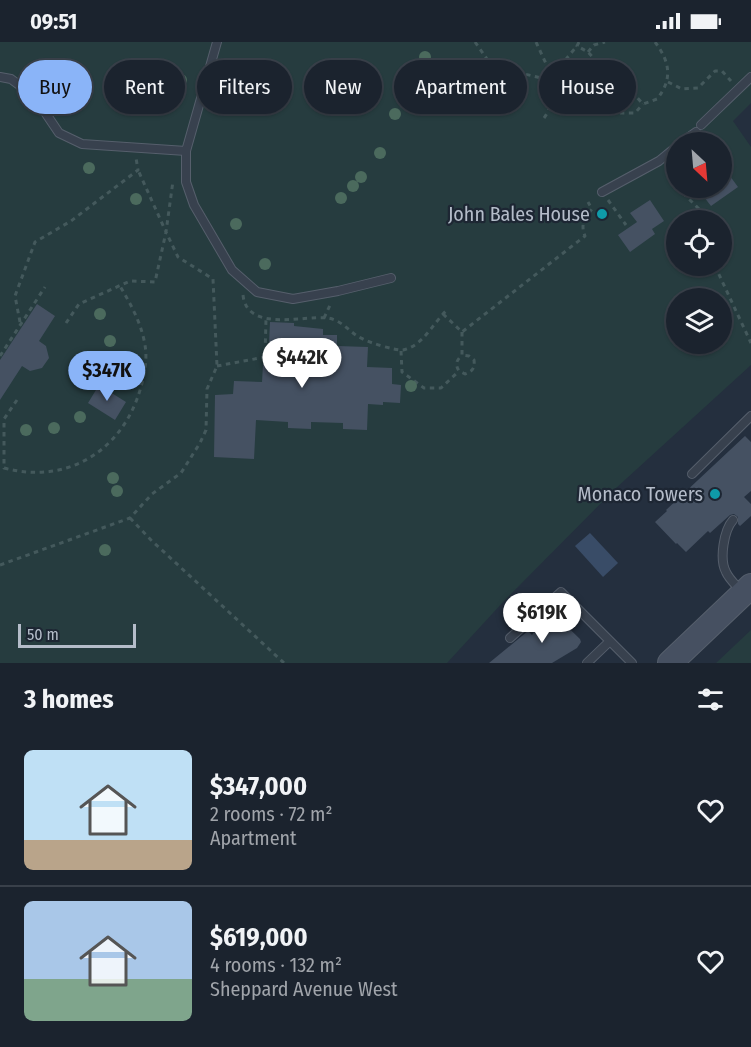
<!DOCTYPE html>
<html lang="en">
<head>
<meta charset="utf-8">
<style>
	:root { --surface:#1b232e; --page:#242b36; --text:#f1f3f6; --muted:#a0a4aa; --line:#39404a; --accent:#8ab4f8 }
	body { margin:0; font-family:"Fira Sans Condensed",sans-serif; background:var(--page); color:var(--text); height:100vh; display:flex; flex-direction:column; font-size:22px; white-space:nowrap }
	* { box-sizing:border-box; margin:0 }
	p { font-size:20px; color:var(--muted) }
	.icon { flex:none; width:33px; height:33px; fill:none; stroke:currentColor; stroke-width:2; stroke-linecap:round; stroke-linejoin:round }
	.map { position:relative; height:621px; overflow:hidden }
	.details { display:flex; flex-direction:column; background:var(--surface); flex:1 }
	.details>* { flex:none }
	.guide { position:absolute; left:18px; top:18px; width:716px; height:54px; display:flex; gap:12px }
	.needle { width:39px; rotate:154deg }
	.buttons { position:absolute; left:666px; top:90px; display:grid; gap:12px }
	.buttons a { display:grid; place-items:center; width:66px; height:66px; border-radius:50%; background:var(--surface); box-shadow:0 2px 4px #0004,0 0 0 2px var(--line); font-size:30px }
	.scale { position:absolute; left:18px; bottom:15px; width:118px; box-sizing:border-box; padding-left:6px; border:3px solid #b4bcc9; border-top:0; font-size:16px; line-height:21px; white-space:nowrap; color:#b4bcc9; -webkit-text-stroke:4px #1d2633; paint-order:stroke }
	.price { position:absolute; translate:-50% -51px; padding:0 14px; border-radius:21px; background:#fff; color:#222; font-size:20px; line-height:39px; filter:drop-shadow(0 2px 3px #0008) }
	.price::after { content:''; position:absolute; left:50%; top:36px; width:18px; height:14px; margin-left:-9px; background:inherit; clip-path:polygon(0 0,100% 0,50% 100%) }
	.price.current { background:var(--accent); color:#111 }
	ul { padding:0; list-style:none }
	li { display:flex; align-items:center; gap:18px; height:150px; padding:0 24px }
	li+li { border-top:2px solid var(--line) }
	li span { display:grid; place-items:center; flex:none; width:168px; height:120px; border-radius:9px; color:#555 }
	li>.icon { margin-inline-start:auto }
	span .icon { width:72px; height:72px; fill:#fffc; stroke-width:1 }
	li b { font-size:26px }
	h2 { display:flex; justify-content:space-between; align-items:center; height:72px; padding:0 24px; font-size:26px }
	.pill { padding:0 21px; border-radius:27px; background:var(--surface); box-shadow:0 2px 4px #0004,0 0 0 2px var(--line); font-size:21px; line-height:54px }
	.pill.current { background:var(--accent); color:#111 }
	.status { display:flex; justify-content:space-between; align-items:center; height:42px; padding:0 30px; background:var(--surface); direction:ltr }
	.status svg { height:16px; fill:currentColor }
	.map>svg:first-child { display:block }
	.green { fill:#263c3f; fill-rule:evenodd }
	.water { fill:#394c67 }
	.building { fill:#455162 }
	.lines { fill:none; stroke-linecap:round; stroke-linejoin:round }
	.lane-casing { stroke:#565f6c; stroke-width:10 }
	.secondary-casing { stroke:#565f6c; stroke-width:26 }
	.path { stroke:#44595c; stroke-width:3; stroke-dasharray:4.5 4.5; stroke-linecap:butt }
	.lane { stroke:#38414e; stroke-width:8 }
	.secondary { stroke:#465061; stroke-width:24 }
	.tree { fill:#4b6a5d }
	.culture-dot { fill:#0f9aa8; stroke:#1d2633; stroke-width:2 }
	.labels { text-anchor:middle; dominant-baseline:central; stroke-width:4.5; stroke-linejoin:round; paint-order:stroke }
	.poi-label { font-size:20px; fill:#b4bcc9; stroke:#1d2633; text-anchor:end }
</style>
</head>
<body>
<div class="status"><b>09:51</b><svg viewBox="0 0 49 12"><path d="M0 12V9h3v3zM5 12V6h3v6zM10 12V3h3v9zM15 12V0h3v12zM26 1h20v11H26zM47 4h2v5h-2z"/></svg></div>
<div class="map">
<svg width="751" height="621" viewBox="0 0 751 621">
	<rect width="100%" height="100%" fill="#242f3e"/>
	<path class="green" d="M0,0h751v61l-18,18 18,26v218l-136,124 -111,112 -57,62h-447zM676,100h46v46h-46zM676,178h46v46h-46zM676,256h46v46h-46z
		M751,588v33h-35z"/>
	<path class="water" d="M590,491l28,30 -15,14 -28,-31z"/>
	<path class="building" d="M722,123l16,22 -27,19 -14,-18h25z
		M650,158l14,21 -12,8 3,5 -25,18 -12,-17 19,-13 -7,-9z
		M37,262l18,12 -16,25 7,5 3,12 -7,10 -12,3 -8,-5 -22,34v-40z
		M270,280l24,1v3l29,3v6h14v11l31,1 -1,20 25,1v16l9,1 -1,18 -17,-1v3l-15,-1 -1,26 -24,-1v-6l-32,-1v7l-23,-1v-6l-32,-2 -2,39 -40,-2 1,-62 18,-1 1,-13 28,1 1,-18h5z
		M99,343l27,17 -11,18 -27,-17z
		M745,394l6,6v49l-7,6 7,7v12l-11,10 -2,-2v-7l-4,-3 -4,1 -20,18 -2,-2 -22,21 -9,-9 -1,1 -21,-22 12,-11 -1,-1z
		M551,569l29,28 1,3 -4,6 -25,15h-63l39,-32 4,4 13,-20z"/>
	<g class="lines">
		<g class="lane-casing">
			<path id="lane" d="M217,0l-31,109v31l8,23 38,65 25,22 36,7 45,-8 53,-13
				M0,35l11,2 23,17 25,37 23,11 104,7
				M701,83l50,-48
				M682,100l14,-10
				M602,150l57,-31 17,-14
				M692,432l59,-58
				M733,478c-9,10 -14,39 -7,52 3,7 10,13 15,19
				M510,596l51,-46 71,71
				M587,621l23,-22"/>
		</g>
		<g class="secondary-casing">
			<path id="secondary" d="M670,621l81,-77"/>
		</g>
		<path class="path" d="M475,0l12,17 25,12 42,10
			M536,0l18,39
			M579,0l-2,4 11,6 8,9 30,12 5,18 12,13 14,-5c16,-20 13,-37 -2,-57
			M588,10l6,-7 11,-3
			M558,31l18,9 20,2 10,24 13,5h16l8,-9
			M668,40l14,7 16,-1 17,-17h7l9,10
			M544,76c9,-12 5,-23 10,-36 4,-15 14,-25 23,-36
			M683,151l23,23 1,4
			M608,158l18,25
			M715,224l36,77
			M243,253c4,38 62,20 85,23 16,3 21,15 35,21 7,4 34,12 40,11 20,-4 30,-27 44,-40
			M443,272l19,18 123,-96c-5,-12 0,-18 7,-27l-4,-7
			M324,276l7,-15
			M20,280l-5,-26 20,-54 36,-21 67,-51 -2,-12
			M66,281l13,-19 51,-23 25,1 11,-50 -28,-62
			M462,290v23c-6,6 -7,9 -3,16l6,3c8,-3 10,-6 9,-14l-5,-4 -7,-1
			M401,309l1,21 22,16h17l18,-17
			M0,314l45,-69
			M217,324l48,-9 1,-38
			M17,358l-13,19v49c59,16 112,-13 133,-69 6,-16 11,-37 8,-54 -4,-23 -14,-40 -25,-59
			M130,476l21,22 133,123
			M0,523l130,-47 22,-24 29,-21 19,-30 6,-13 1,-41 10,-23 -4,-87 -35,-22 -12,-25 7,-51"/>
		<use href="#lane" class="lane"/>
		<use href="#secondary" class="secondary"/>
	</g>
	<g class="tree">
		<circle cx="425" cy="15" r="6"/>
		<circle cx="181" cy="38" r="6"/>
		<circle cx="395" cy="72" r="6"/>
		<circle cx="380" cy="111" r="6"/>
		<circle cx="89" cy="126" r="6"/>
		<circle cx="361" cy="135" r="6"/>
		<circle cx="353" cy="144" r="6"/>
		<circle cx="341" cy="156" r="6"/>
		<circle cx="136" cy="157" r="6"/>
		<circle cx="236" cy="182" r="6"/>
		<circle cx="265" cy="222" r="6"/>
		<circle cx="100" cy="272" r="6"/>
		<circle cx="110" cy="299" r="6"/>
		<circle cx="110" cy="329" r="6"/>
		<circle cx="411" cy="344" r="6"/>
		<circle cx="80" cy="375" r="6"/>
		<circle cx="54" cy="386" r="6"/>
		<circle cx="26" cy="388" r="6"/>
		<circle cx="113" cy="436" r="6"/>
		<circle cx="117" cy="449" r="6"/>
		<circle cx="105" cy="508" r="6"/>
	</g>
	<g class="culture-dot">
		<circle cx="602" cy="172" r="6"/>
		<circle cx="715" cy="452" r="6"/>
	</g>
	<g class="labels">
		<g class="poi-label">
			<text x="590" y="172">John Bales House</text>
			<text x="703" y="452">Monaco Towers</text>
		</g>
	</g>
</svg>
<div class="buttons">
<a><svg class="needle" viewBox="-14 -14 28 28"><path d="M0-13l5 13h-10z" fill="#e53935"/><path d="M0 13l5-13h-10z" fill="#a0a4aa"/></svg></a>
<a><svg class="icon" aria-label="locate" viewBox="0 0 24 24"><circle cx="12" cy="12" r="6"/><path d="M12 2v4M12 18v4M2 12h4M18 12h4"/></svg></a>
<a><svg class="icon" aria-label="layers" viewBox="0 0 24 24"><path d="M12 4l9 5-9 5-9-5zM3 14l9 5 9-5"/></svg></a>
</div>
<div class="scale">50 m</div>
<b class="price" style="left:302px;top:347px">$442K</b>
<b class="price current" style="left:107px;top:360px">$347K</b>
<b class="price" style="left:542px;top:602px">$619K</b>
<div class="guide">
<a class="pill current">Buy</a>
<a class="pill">Rent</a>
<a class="pill">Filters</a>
<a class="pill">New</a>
<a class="pill">Apartment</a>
<a class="pill">House</a>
</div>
</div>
<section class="details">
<h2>3 homes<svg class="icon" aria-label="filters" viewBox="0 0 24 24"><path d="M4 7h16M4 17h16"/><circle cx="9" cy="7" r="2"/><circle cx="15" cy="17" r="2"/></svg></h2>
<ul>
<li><span style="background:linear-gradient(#bfe0f5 75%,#b9a48a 0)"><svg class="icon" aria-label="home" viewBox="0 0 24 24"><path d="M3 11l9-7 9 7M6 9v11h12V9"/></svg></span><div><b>$347,000</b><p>2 rooms · 72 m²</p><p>Apartment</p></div><svg class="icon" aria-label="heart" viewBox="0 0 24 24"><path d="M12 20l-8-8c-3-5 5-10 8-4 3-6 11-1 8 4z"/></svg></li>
<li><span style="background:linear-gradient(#a9c7e8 65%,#7fa58c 0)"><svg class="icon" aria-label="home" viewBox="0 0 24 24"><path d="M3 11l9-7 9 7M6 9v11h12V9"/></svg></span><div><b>$619,000</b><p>4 rooms · 132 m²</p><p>Sheppard Avenue West</p></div><svg class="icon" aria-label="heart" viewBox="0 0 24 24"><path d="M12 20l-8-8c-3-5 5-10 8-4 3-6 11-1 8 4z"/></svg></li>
</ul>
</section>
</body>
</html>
